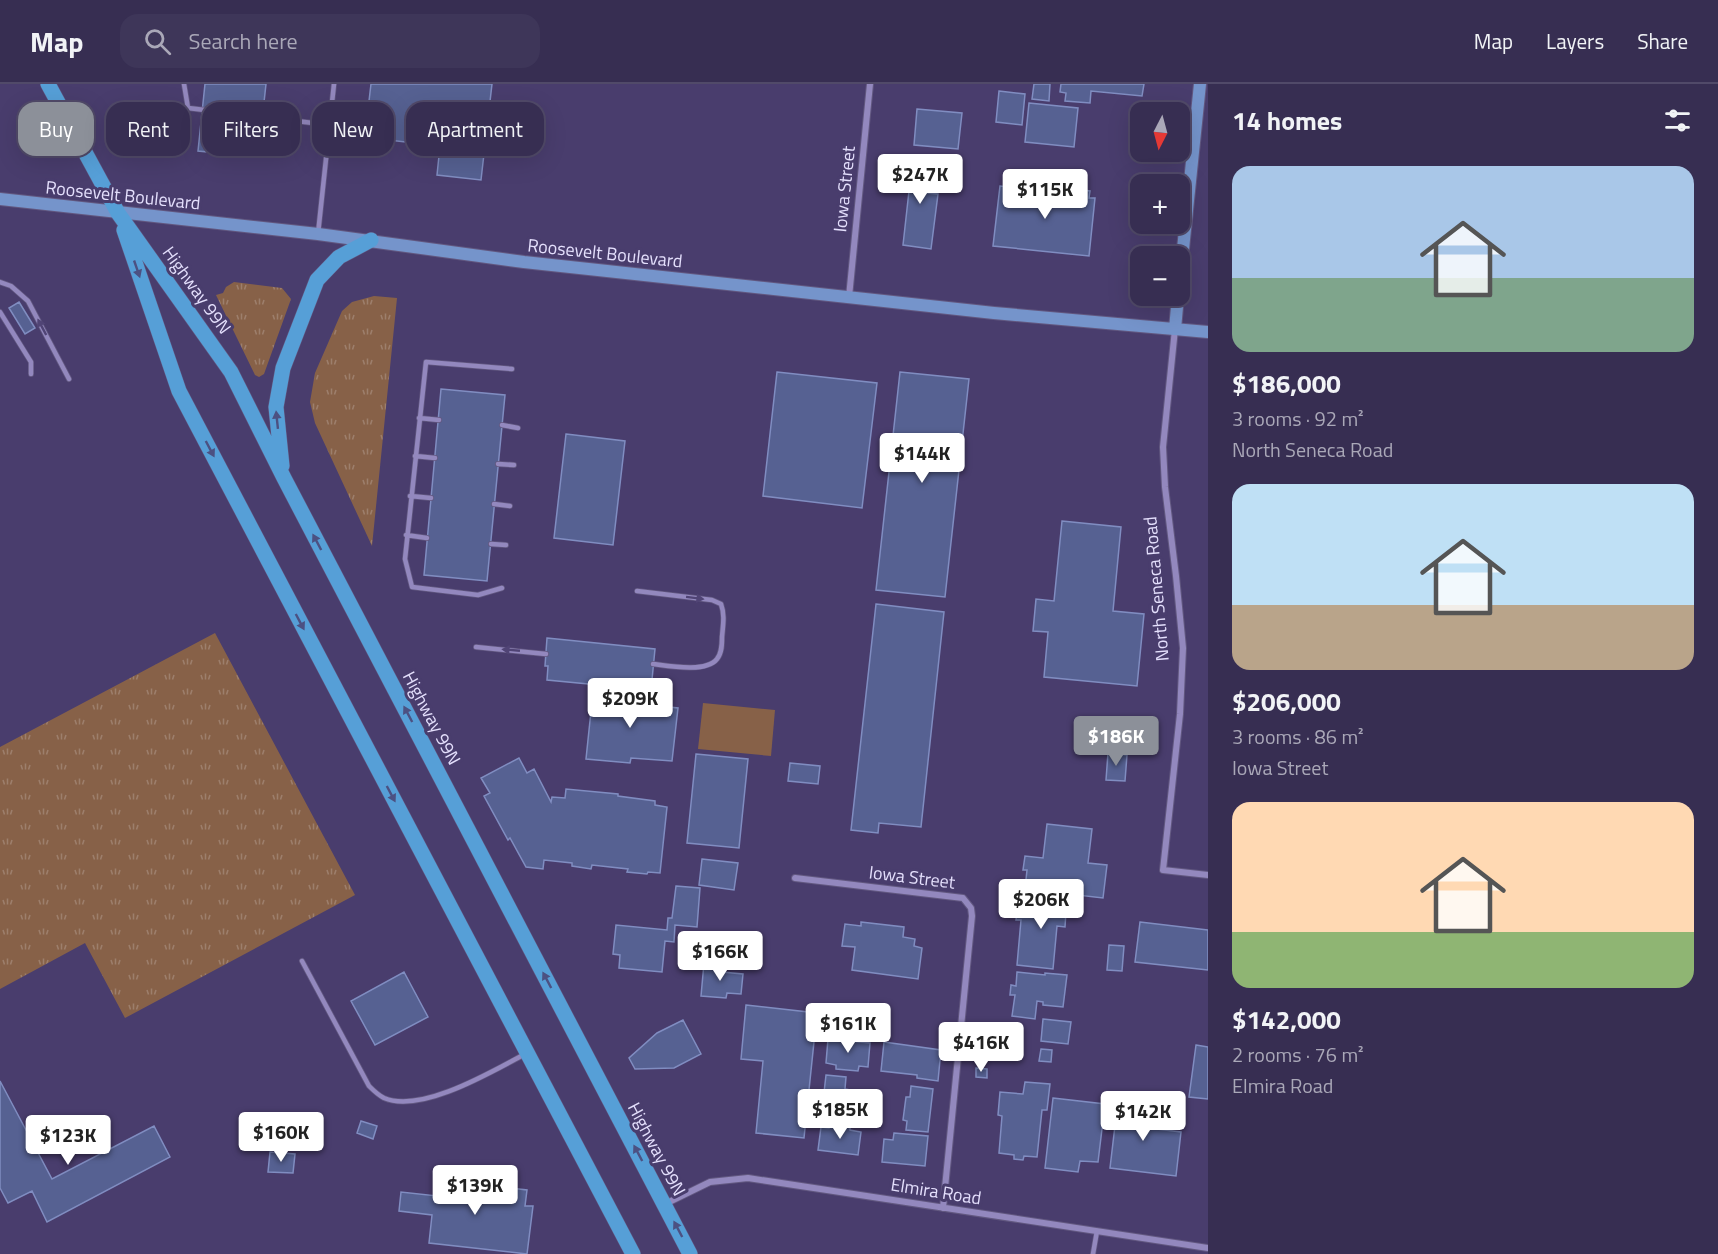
<!DOCTYPE html>
<html lang="en">
<head>
<meta charset="utf-8">
<style>
	:root { --surface:#372e52; --page:#3e3659; --text:#f1f3f6; --muted:#aaa8b8; --line:#514a69; --accent:#8c9099 }
	body { margin:0; font-family:"Titillium Web",sans-serif; background:var(--page); color:var(--text); height:100vh; display:flex; flex-direction:column; font-size:22px; white-space:nowrap }
	* { box-sizing:border-box; margin:0 }
	p { font-size:20px; color:var(--muted) }
	.icon { flex:none; width:33px; height:33px; fill:none; stroke:currentColor; stroke-width:2; stroke-linecap:round; stroke-linejoin:round }
	.map { position:relative; flex:1; overflow:hidden }
	.drawer { display:flex; flex-direction:column; background:var(--surface); width:510px }
	.drawer>* { flex:none }
	.guide { position:absolute; left:18px; top:18px; width:570px; height:54px; display:flex; gap:12px }
	.needle { width:39px; rotate:186deg }
	.tools { position:absolute; left:1130px; top:18px; display:grid; gap:12px }
	.tools a { display:grid; place-items:center; width:60px; height:60px; border-radius:12px; background:var(--surface); box-shadow:0 6px 24px #0002,0 0 0 2px var(--line); font-size:30px }
	.price { position:absolute; translate:-50% -51px; padding:0 14px; border-radius:6px; background:#fff; color:#222; font-size:20px; line-height:39px; filter:drop-shadow(0 2px 3px #0008) }
	.price::after { content:''; position:absolute; left:50%; top:36px; width:18px; height:14px; margin-left:-9px; background:inherit; clip-path:polygon(0 0,100% 0,50% 100%) }
	.price.active { background:var(--accent); color:#fff }
	ul { padding:0; list-style:none }
	li { display:grid; align-content:center; gap:12px; height:318px; padding:0 24px }
	li span { display:grid; place-items:center; height:186px; border-radius:18px; color:#555 }
	li>.icon { margin-inline-start:auto }
	span .icon { width:108px; height:108px; fill:#fffc; stroke-width:1 }
	li b { font-size:26px }
	h2 { display:flex; justify-content:space-between; align-items:center; height:72px; padding:0 24px; font-size:26px }
	.pill { padding:0 21px; border-radius:18px; background:var(--surface); box-shadow:0 6px 24px #0002,0 0 0 2px var(--line); font-size:21px; line-height:54px }
	.pill.active { background:var(--accent); color:#fff }
	header { display:flex; align-items:center; gap:36px; box-sizing:border-box; height:84px; padding:0 30px; background:var(--surface); border-bottom:2px solid var(--line) }
	header strong { font-size:28px }
	nav { display:flex; gap:33px; margin-inline-start:auto; font-size:21px }
	.search { width:420px; height:54px; background:var(--page); display:flex; align-items:center; gap:15px; box-sizing:border-box; padding:0 21px; border-radius:18px; color:var(--muted); font-size:22px }
	main { display:flex; flex:1; min-height:0 }
	.map>svg:first-child { display:block }
	.grass { fill:url(#grass-tufts) }
	.garden { fill:#876148 }
	.building { fill:#566192; stroke:#808dc1; stroke-width:1.5 }
	.lines { fill:none; stroke-linecap:round; stroke-linejoin:round }
	.service-casing { stroke:#625880; stroke-width:6 }
	.minor-casing { stroke:#625880; stroke-width:8 }
	.secondary-casing { stroke:#625880; stroke-width:14 }
	.primary-casing { stroke:#625880; stroke-width:16 }
	.service { stroke:#9388be; stroke-width:4.5 }
	.minor { stroke:#9388be; stroke-width:6 }
	.secondary { stroke:#7594cb; stroke-width:12 }
	.primary { stroke:#569fd7; stroke-width:15 }
	.oneway { fill:#4c5182 }
	.oneway2 { fill:#504475 }
	.labels { text-anchor:middle; dominant-baseline:central; stroke-width:6; stroke-linejoin:round; paint-order:stroke }
	.street-label { font-size:18px; fill:#e4dffc; stroke:#493d6d }
</style>
</head>
<body>
<header>
<strong>Map</strong>
<div class="search"><svg class="icon" aria-label="search" viewBox="0 0 24 24"><circle cx="10" cy="10" r="6"/><path d="M15 15l6 6"/></svg>Search here</div>
<nav><a>Map</a><a>Layers</a><a>Share</a></nav>
</header>
<main>
<div class="map">
<svg width="1208" height="1170" viewBox="0 0 1208 1170">
	<defs>
		<pattern id="grass-tufts" width="24" height="20" patternUnits="userSpaceOnUse" patternTransform="scale(1.5)"><rect width="24" height="20" fill="#876148"/><path d="M3 7l-1-3M5 7V3M7 7l1-3M15 17l-1-3M17 17v-4M19 17l1-3" fill="none" stroke="#9d7f6c"/></pattern>
	</defs>
	<rect width="100%" height="100%" fill="#493d6d"/>
	<path class="grass" d="M234,198l48,6 9,11 -27,75 -5,3 -4,-2 -39,-80 7,-2 3,-6z
		M374,212l23,2 -25,248 -57,-123 -5,-21 5,-29 27,-62 10,-9z
		M215,549l140,262 -230,123 -40,-75 -85,46v-242z"/>
	<path class="garden" d="M703,619l72,7 -4,46 -73,-7z"/>
	<path class="building" d="M205,0h61l-8,73 -60,-6z
		M371,0h121l-11,96 -44,-5 3,-29 -60,-7 -2,14 -15,-1z
		M1034,0h16l-1,17 -17,-2z
		M1061,0h83l-2,12 -51,-5 -1,12 -25,-2 1,-8 -6,-1z
		M999,7l26,3 -3,31 -26,-3z
		M1029,19l49,5 -4,39 -49,-5z
		M917,25l45,4 -4,36 -44,-4z
		M905,79l30,3 -3,25h-4l-1,2 11,1 -7,55 -28,-4 6,-54 -7,-1z
		M1000,102l57,6 1,-5 32,4 -1,7h6l-6,58 -96,-10z
		M19,218l16,26 -10,6 -16,-26z
		M777,288l100,11 -15,125 -99,-12z
		M900,288l69,7 -24,218 -69,-7z
		M441,305l64,6 -18,186 -63,-6z
		M566,350l59,7 -12,104 -59,-7z
		M1062,437l59,6 -8,84 31,3 -7,72 -93,-9 4,-45 -15,-1 3,-32 18,2z
		M876,520l68,8 -23,215 -42,-4 -1,10 -27,-3z
		M547,554l108,11 -4,41 -104,-10 1,-14h-3z
		M593,608l57,6v7l28,3 -6,53 -41,-3 -1,5 -44,-4z
		M1108,669l19,2 -2,26 -19,-1z
		M696,670l52,5 -9,89 -52,-5z
		M519,674l8,15 7,-4 17,33 1,-5 13,1 1,-9 52,5v2l37,5v4l12,2 -7,66 -12,-1 -1,2 -20,-2 1,-3 -36,-4 -1,4 -19,-3v-3l-28,-3 -1,9 -17,-2 -16,-29 -2,2 -24,-44 6,-3 -9,-15z
		M790,679l30,3 -2,18 -30,-3z
		M1047,740l45,5 -4,34 19,2 -4,33 -78,-9 2,-19h-4l2,-14 18,2z
		M702,775l36,4 -4,27 -35,-5z
		M676,802l24,2 -3,39 -22,-2 -1,17 -9,-1 -3,31 -43,-4 1,-13 -7,-1 3,-29 51,5 1,-12h4z
		M1025,811l50,5 -1,12h-8l-1,15 -8,-1 -4,43 -36,-4 4,-45h-5l1,-8 6,1z
		M861,838l43,5 -1,10 12,2 -1,7 8,2 -4,31 -66,-9 3,-23 -13,-1 3,-22 16,2z
		M1140,838l68,8v40l-73,-8z
		M1109,861l15,1 -2,25 -15,-1z
		M704,879l19,2 -1,7 21,2 -2,20 -14,-1 -1,5 -25,-2z
		M404,888l24,45 -53,28 -24,-44z
		M1017,888l28,3v-2l22,2 -4,32 -20,-2v-3l-6,-1 -2,18 -23,-3 3,-21h-5l1,-10 5,1z
		M746,921l71,8 -13,125 -48,-5 7,-72 -22,-2z
		M1043,935l28,3 -3,22 -27,-3z
		M683,936l18,34 -27,14 -39,1 -6,-11 28,-25z
		M828,955l42,4 -2,24 -9,-1 -1,5 -22,-2v-4l-10,-2z
		M884,958l57,8 -3,31 -21,-3v-3l-36,-4z
		M1196,961l12,2v52l-19,-2z
		M1041,965l11,1 -1,12 -12,-1z
		M976,984l11,1v9l-11,-1z
		M826,991l20,2 -1,12 6,1 -3,21 -6,-1 -1,11 -20,-2z
		M0,997l52,98 102,-53 16,31 -123,65 -15,-31 -24,12 -8,-15z
		M1025,998l25,2 -3,26h-5l-5,47 -13,-1 -1,4 -9,-1v-4l-15,-2 3,-37 -4,-1 2,-23 23,2z
		M911,1002l22,3 -5,43 -22,-2 1,-9 -4,-1 3,-23h4z
		M1053,1014l52,6 -7,58 -18,-1 -2,11 -33,-4z
		M1118,1016l34,4 -3,24 32,4 -5,44 -66,-8z
		M361,1037l16,5 -4,13 -16,-6z
		M829,1039l21,3v4l11,2 -3,23 -40,-5 3,-23 8,1z
		M894,1049l34,3 -3,30 -43,-4 2,-23 9,1z
		M270,1068l25,2 -2,19 -25,-1z
		M439,1096l88,10 -2,16h8l-6,48 -98,-11 3,-28 -33,-4 2,-19 36,4z"/>
	<g class="lines">
		<g class="service-casing">
			<path id="service" d="M184,0l4,24 142,17
				M318,150l16,-150
				M0,198l11,4 17,15 41,78
				M0,228l31,50v12
				M419,334l20,2
				M502,341l16,3
				M415,372l20,2
				M498,380l16,1
				M410,412l21,2
				M494,420l16,2
				M406,451l21,3
				M491,460l15,1
				M502,504l-24,7 -66,-8 -7,-28 21,-197 86,7
				M637,507l75,9 9,4c4,11 2,21 1,33 0,7 0,16 -5,22 -11,14 -48,7 -64,5
				M476,563l70,7
				M302,877l67,125c5,5 9,9 15,12 37,16 109,-27 141,-44
				M1093,1170l4,-23"/>
		</g>
		<g class="minor-casing">
			<path id="minor" d="M849,213l21,-213
				M1175,245l-12,118 2,40 11,89 7,72 -3,66 -17,156 45,5
				M795,794l168,20 8,10 1,8 -29,292
				M665,1120l45,-22 38,-4 460,70"/>
		</g>
		<g class="secondary-casing">
			<path id="secondary" d="M0,115l318,35 206,28 470,51 214,19
				M1179,204l21,-204
				M1175,245l3,-33"/>
		</g>
		<g class="primary-casing">
			<path id="primary" d="M48,0l70,129 113,159 53,106 406,776
				M124,146l55,161 454,863
				M282,382l-6,-59 7,-39 34,-88 22,-23 32,-17"/>
		</g>
		<use href="#service" class="service"/>
		<use href="#minor" class="minor"/>
		<use href="#secondary" class="secondary"/>
		<use href="#primary" class="primary"/>
	</g>
	<defs><path id="oneway-solid" d="M-6-.8H1V-3.2L6.5 0L1 3.2V.8H-6Z" transform="scale(1.5)"/></defs>
	<g class="oneway">
		<use href="#oneway-solid" transform="translate(137 185) rotate(71)"/>
		<use href="#oneway-solid" transform="translate(277 336) rotate(-96)"/>
		<use href="#oneway-solid" transform="translate(210 365) rotate(62)"/>
		<use href="#oneway-solid" transform="translate(317 458) rotate(-118)"/>
		<use href="#oneway-solid" transform="translate(300 538) rotate(62)"/>
		<use href="#oneway-solid" transform="translate(408 630) rotate(-118)"/>
		<use href="#oneway-solid" transform="translate(391 710) rotate(62)"/>
		<use href="#oneway-solid" transform="translate(547 896) rotate(-118)"/>
		<use href="#oneway-solid" transform="translate(638 1069) rotate(-118)"/>
		<use href="#oneway-solid" transform="translate(678 1145) rotate(-118)"/>
	</g>
	<g class="oneway2">
		<use href="#oneway-solid" transform="translate(42 243) rotate(-118)"/>
		<use href="#oneway-solid" transform="translate(695 514) rotate(7)"/>
		<use href="#oneway-solid" transform="translate(511 566) rotate(-175)"/>
	</g>
	<g class="labels">
		<g class="street-label">
			<text transform="translate(844 105) rotate(-84)">Iowa Street</text>
			<text transform="translate(123 111) rotate(6)">Roosevelt Boulevard</text>
			<text transform="translate(605 169) rotate(6)">Roosevelt Boulevard</text>
			<text transform="translate(197 206) rotate(54)">Highway 99N</text>
			<text transform="translate(1156 505) rotate(-95)">North Seneca Road</text>
			<text transform="translate(432 634) rotate(62)">Highway 99N</text>
			<text transform="translate(912 793) rotate(7)">Iowa Street</text>
			<text transform="translate(657 1065) rotate(62)">Highway 99N</text>
			<text transform="translate(936 1107) rotate(9)">Elmira Road</text>
		</g>
	</g>
</svg>
<div class="tools">
<a><svg class="needle" viewBox="-14 -14 28 28"><path d="M0-13l5 13h-10z" fill="#e53935"/><path d="M0 13l5-13h-10z" fill="#aaa8b8"/></svg></a>
<a>+</a>
<a>−</a>
</div>
<b class="price" style="left:920px;top:121px">$247K</b>
<b class="price" style="left:1045px;top:136px">$115K</b>
<b class="price" style="left:922px;top:400px">$144K</b>
<b class="price" style="left:630px;top:645px">$209K</b>
<b class="price active" style="left:1116px;top:683px">$186K</b>
<b class="price" style="left:1041px;top:846px">$206K</b>
<b class="price" style="left:720px;top:898px">$166K</b>
<b class="price" style="left:848px;top:970px">$161K</b>
<b class="price" style="left:981px;top:989px">$416K</b>
<b class="price" style="left:840px;top:1056px">$185K</b>
<b class="price" style="left:1143px;top:1058px">$142K</b>
<b class="price" style="left:281px;top:1079px">$160K</b>
<b class="price" style="left:68px;top:1082px">$123K</b>
<b class="price" style="left:475px;top:1132px">$139K</b>
<div class="guide">
<a class="pill active">Buy</a>
<a class="pill">Rent</a>
<a class="pill">Filters</a>
<a class="pill">New</a>
<a class="pill">Apartment</a>
</div>
</div>
<section class="drawer">
<h2>14 homes<svg class="icon" aria-label="filters" viewBox="0 0 24 24"><path d="M4 7h16M4 17h16"/><circle cx="9" cy="7" r="2"/><circle cx="15" cy="17" r="2"/></svg></h2>
<ul>
<li><span style="background:linear-gradient(#a9c7e8 60%,#7fa58c 0)"><svg class="icon" aria-label="home" viewBox="0 0 24 24"><path d="M3 11l9-7 9 7M6 9v11h12V9"/></svg></span><div><b>$186,000</b><p>3 rooms · 92 m²</p><p>North Seneca Road</p></div></li>
<li><span style="background:linear-gradient(#bfe0f5 65%,#b9a48a 0)"><svg class="icon" aria-label="home" viewBox="0 0 24 24"><path d="M3 11l9-7 9 7M6 9v11h12V9"/></svg></span><div><b>$206,000</b><p>3 rooms · 86 m²</p><p>Iowa Street</p></div></li>
<li><span style="background:linear-gradient(#ffd9b3 70%,#8fb573 0)"><svg class="icon" aria-label="home" viewBox="0 0 24 24"><path d="M3 11l9-7 9 7M6 9v11h12V9"/></svg></span><div><b>$142,000</b><p>2 rooms · 76 m²</p><p>Elmira Road</p></div></li>
</ul>
</section>
</main>
</body>
</html>
